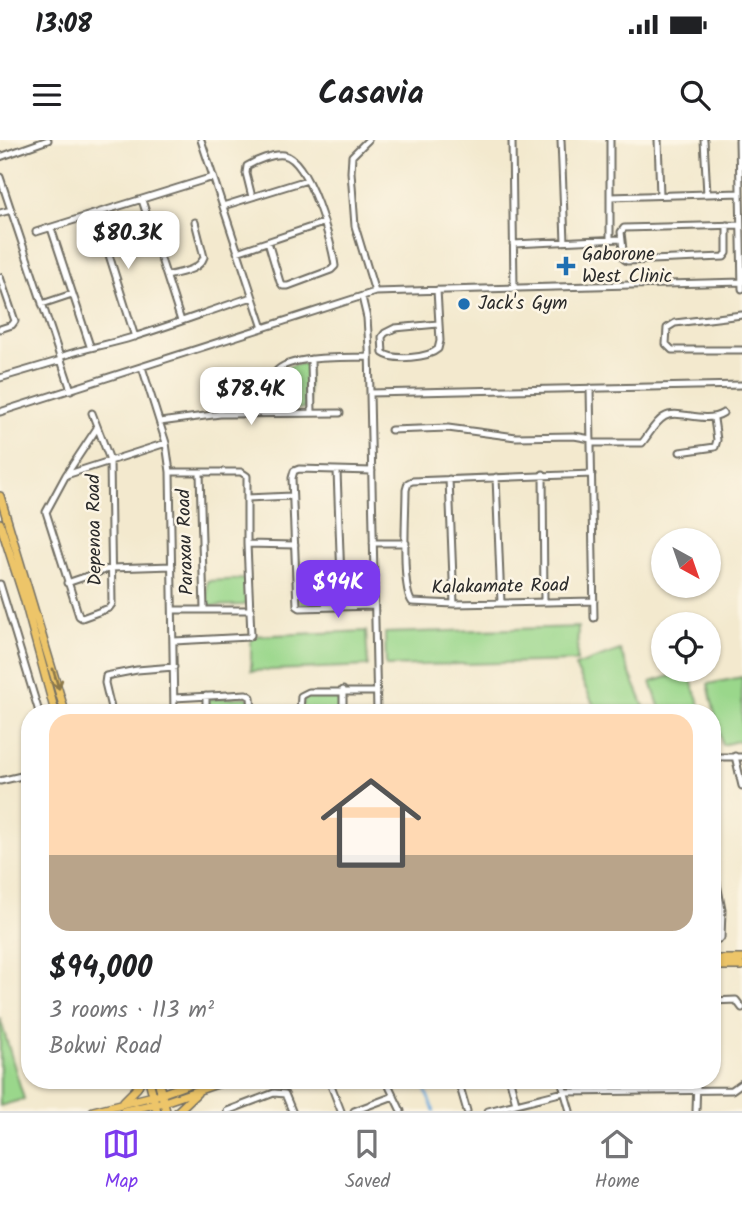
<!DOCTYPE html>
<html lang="en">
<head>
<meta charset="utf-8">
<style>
	:root { --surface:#fff; --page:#f2f2f2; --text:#202124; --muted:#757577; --line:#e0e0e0; --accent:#7c3aed }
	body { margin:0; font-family:Kalam,sans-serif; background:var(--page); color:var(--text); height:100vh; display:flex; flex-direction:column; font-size:26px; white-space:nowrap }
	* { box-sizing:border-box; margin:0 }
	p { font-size:23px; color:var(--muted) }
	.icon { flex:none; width:38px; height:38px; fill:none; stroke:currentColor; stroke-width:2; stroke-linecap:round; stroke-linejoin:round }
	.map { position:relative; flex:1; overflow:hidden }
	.sheet { position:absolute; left:21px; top:564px; width:700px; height:385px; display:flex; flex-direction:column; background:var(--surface); border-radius:28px; box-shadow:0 2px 5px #0004 }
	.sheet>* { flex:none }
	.needle { width:46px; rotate:140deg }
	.buttons { position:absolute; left:651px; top:388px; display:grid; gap:14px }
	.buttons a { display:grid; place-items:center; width:70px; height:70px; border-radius:50%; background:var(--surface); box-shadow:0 2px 5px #0004; font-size:35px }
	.price { position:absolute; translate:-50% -60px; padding:0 16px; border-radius:14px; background:#fff; color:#222; font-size:23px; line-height:46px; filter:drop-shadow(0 2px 4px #0008) }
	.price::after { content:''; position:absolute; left:50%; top:42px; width:21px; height:16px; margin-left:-10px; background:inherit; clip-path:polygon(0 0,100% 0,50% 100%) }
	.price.selected { background:var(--accent); color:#fff }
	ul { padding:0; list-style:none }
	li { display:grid; align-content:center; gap:14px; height:371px; padding:0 28px }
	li+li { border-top:2px solid var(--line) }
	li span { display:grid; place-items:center; height:217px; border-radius:21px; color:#555 }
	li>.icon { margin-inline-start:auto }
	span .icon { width:126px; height:126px; fill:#fffc; stroke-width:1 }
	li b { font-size:30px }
	.status { display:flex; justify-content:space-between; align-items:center; height:49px; padding:0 35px; background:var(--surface); direction:ltr }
	.status svg { height:19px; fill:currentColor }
	header { display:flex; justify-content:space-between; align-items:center; height:91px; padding:0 28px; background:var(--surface); font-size:32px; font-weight:600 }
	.tabs { display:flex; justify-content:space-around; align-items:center; height:98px; border-top:2px solid var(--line); background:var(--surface); font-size:19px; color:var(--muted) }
	.tabs a { display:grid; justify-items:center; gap:4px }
	.tabs .selected { color:var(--accent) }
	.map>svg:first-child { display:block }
	.green { fill:#9ad78b; stroke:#62815b; stroke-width:2 }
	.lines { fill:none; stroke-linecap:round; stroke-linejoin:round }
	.stream { stroke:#6eace0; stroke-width:2 }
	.minor-casing { stroke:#716e64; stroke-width:9 }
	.major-casing { stroke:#716e64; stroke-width:10 }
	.minor { stroke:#fff; stroke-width:5 }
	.major { stroke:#edc569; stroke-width:7 }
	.oneway { stroke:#8c784a }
	.poi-dot { fill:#1f6fb2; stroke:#fcf5e5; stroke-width:2.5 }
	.labels { text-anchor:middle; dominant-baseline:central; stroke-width:5; stroke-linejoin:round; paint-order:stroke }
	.poi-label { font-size:19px; fill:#2b2b2b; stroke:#fcf5e5; text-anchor:start }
	.street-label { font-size:19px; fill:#2b2b2b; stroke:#fcf5e5 }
</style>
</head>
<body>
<div class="status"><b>13:08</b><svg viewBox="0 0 49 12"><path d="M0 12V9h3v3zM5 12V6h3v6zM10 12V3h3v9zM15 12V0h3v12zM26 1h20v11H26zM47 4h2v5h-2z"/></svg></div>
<header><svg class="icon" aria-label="menu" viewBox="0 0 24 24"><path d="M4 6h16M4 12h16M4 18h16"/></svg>Casavia<svg class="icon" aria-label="search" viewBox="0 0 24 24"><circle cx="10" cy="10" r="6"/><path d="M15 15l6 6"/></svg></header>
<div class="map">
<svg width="742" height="971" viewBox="0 0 742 971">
	<rect width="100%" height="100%" fill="#fcf5e5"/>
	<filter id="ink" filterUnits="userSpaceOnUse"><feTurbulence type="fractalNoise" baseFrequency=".0143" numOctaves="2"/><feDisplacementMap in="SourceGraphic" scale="14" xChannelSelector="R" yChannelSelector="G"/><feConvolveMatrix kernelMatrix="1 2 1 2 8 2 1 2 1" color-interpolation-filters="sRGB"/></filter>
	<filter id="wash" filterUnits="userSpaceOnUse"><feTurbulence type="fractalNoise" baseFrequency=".00686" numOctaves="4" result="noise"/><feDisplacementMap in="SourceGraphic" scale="28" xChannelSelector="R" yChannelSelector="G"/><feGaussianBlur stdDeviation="1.57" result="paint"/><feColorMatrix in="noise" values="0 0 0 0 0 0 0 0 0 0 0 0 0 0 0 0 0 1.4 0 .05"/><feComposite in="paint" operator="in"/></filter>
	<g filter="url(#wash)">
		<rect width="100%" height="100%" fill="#f3e9ce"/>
		<path class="green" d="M309,223l-1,45 -32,3c1,-32 -7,-45 33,-48z
			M336,437l2,27 -37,2 -3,-26z
			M245,439l1,24 -3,2 -36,1v-25z
			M578,487l-1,34 -191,5 -1,-33z
			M366,491l2,35 -117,5v-35z
			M620,510l26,61 -49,1 -22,-46z
			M688,531l14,41h-41l-10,-30z
			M742,537v63l-20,5 -14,-61z
			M339,554l1,18h-38l2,-16z
			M246,557l3,1v14h-41l-2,-13z
			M0,878l24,81 -24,7z"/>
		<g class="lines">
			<path class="stream" d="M421,940l13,31"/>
		</g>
	</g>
	<g filter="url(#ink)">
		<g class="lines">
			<g class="minor-casing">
				<path id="minor" d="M201,0l62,188
					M368,0l-16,16 -1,16 4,54 20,66
					M512,0l2,148
					M561,0l4,102
					M610,0v99
					M658,0l2,55
					M704,0l3,54
					M739,0l3,149
					M0,17l48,-17
					M0,37l71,213
					M252,57l-6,-24 1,-7c8,-5 27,-13 37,-11 25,5 48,88 51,111l-4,4 -43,16h-5l-3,-4 -12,-40
					M611,57l129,-4
					M142,60l39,121
					M223,66l84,-26
					M0,73l11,-3
					M96,74l39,123
					M727,85v28l-3,4 -97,4 -3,-2 -3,-27 3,-4 116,-3
					M51,88l39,118
					M36,92l177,-55
					M513,104l108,-5
					M237,112l86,-29
					M167,136c13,-4 32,-5 37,-19l-9,-35
					M0,137l15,44 -3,4 -12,4
					M437,150l3,51 -2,8c-10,9 -44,12 -55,4l-1,-16 3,-4 10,-5 43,-4
					M362,157l5,21 2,30 8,364
					M42,164l30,-10
					M742,175l-67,8 -8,5 -1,16 6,6h70
					M60,217c24,-9 48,-12 73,-20 40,-12 79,-27 119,-40
					M311,219l1,54
					M142,227l24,76 4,29 4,240
					M0,238l61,-18
					M219,238l1,36
					M590,248l4,230
					M370,253l372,-8
					M0,272l375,-120 367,-10
					M92,273l18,47 2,144 -3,4 -27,10 -3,-2 -33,-104 20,-37 31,-47
					M275,273c-1,-10 -5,-28 -1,-38 8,-21 75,-17 95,-18
					M160,282l60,-8 120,-1
					M391,290l57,-2 68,9 58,-1 17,3
					M592,303h50c7,-8 13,-21 22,-26 14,-9 40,8 59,-4
					M680,312l35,-5 2,-7 -3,-21
					M337,331l5,136
					M372,331l-73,-2 -5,2 -2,7 5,128 3,2 74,-2
					M170,332h71l6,4v68l4,91 -2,2 -75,4
					M200,333l4,136
					M543,334l1,128
					M592,334l-180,7 -4,2 -2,7c0,22 -5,98 6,112l42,2 140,-3
					M66,335l100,-32
					M496,337l5,126
					M449,339l5,125
					M247,358l45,-2
					M373,403h33
					M247,404l48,1
					M67,443l44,-15 61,-2
					M0,444l39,128
					M173,470h78
					M343,550v22
					M206,556v16
					M174,558l72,-4 5,3 1,15
					M112,572l-7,-29 1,-7 31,-6 37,-3
					M269,572l31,-1
					M300,572l1,-16 8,-4h68
					M735,616l7,30
					M712,617h30
					M0,641l30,-7
					M712,717l10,53 -1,28 -9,4
					M712,861l24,-1 6,8
					M329,940l12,31
					M386,940l15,31
					M458,940l9,31
					M510,940l6,23
					M561,940l9,31
					M649,940v11
					M227,971l47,-18 11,1 7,17
					M354,971l40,-15
					M488,971l76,-19 168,-2 10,-7
					M696,971l1,-31"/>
			</g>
			<g class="major-casing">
				<path id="major" d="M0,356l65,216
					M0,383l24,75 31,114
					M712,819h30
					M712,826h30
					M149,940l8,31
					M158,940l8,31
					M173,940l16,1
					M124,961l13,-13 4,-8
					M93,971l68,-17 39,-14
					M124,971l40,-9 65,-22
					M178,971l19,-18"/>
			</g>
			<use href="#minor" class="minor"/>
			<use href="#major" class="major"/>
		</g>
		<defs><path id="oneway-shaft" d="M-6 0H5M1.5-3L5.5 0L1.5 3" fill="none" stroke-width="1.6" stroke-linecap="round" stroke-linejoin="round" transform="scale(1.75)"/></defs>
		<use class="oneway" href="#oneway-shaft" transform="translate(56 539) rotate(73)"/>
	</g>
	<g class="poi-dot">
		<path d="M562.5 115.5h7v7h7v7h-7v7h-7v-7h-7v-7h7z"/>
		<circle cx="464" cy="164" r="7"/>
	</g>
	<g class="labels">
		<g class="poi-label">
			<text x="582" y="115">Gaborone<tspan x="582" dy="22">West Clinic</tspan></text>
			<text x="478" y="164">Jack's Gym</text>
		</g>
		<g class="street-label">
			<text transform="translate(95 390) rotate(-91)">Depenoa Road</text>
			<text transform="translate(186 402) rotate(-92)">Paraxau Road</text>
			<text transform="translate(500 447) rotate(-1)">Kalakamate Road</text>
		</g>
	</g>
</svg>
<div class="buttons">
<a><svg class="needle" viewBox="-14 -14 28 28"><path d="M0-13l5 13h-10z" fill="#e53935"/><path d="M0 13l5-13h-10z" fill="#757577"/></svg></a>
<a><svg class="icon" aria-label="locate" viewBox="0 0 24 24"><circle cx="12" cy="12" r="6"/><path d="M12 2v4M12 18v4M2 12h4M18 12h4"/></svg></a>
</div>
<b class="price" style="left:128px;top:131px">$80.3K</b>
<b class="price" style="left:251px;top:287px">$78.4K</b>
<b class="price selected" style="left:338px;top:480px">$94K</b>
<section class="sheet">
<ul>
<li><span style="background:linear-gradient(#ffd9b3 65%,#b9a48a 0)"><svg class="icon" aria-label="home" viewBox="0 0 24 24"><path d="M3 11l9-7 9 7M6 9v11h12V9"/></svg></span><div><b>$94,000</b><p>3 rooms · 113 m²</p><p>Bokwi Road</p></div></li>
</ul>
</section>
</div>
<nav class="tabs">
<a class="selected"><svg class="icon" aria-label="map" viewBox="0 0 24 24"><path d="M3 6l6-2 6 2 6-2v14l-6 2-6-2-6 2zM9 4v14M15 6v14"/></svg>Map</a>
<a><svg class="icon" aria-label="saved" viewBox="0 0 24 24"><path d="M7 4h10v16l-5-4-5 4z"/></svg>Saved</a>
<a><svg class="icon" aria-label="home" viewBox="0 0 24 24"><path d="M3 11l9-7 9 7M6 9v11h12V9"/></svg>Home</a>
</nav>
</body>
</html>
